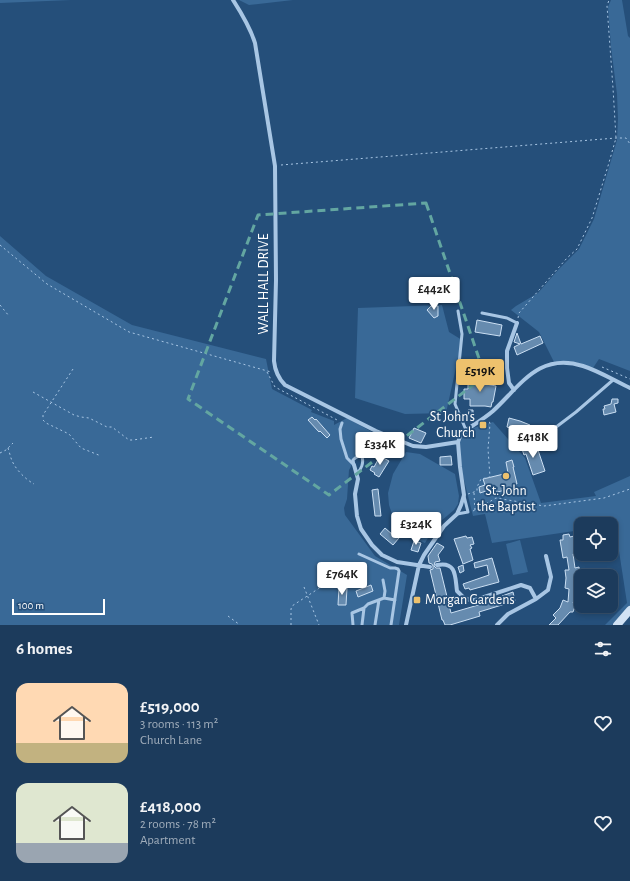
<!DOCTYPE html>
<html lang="en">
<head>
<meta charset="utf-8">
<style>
	:root { --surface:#1c3b5c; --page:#254262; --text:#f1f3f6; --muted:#a0adbb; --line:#3a5572; --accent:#edc16d }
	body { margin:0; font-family:"Alegreya Sans",sans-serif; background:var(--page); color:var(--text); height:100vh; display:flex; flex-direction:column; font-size:15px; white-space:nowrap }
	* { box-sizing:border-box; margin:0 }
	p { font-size:13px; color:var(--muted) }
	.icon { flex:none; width:22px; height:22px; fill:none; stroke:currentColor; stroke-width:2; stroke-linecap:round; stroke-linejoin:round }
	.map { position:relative; height:625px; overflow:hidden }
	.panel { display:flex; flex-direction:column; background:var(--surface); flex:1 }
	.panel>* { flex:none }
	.controls { position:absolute; left:574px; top:517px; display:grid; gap:8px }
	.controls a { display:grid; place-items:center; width:44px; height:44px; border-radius:8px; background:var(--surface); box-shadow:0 2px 6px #0003,0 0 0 1px var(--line); font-size:20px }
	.scale { position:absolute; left:12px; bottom:10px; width:93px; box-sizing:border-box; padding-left:4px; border:2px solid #fff; border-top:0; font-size:11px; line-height:14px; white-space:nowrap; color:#fff; -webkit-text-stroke:3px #254f7a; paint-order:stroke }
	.price { position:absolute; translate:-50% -34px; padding:0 9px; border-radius:4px; background:#fff; color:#222; font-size:13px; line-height:26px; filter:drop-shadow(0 1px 2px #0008) }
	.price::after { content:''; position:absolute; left:50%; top:24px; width:12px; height:9px; margin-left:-6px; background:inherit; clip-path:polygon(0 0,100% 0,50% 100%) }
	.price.current { background:var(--accent); color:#111 }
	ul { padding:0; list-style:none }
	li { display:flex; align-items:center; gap:12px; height:100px; padding:0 16px }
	li span { display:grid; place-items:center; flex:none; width:112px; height:80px; border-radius:12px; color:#555 }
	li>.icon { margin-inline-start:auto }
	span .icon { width:48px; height:48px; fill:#fffc; stroke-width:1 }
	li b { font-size:17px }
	h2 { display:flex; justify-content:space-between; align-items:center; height:48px; padding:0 16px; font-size:17px }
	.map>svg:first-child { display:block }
	.green { fill:#396997 }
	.building { fill:#668baf; stroke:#cbdff3 }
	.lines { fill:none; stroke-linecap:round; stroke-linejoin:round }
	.path { stroke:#a8c6e4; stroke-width:1; stroke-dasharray:2 3; stroke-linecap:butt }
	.lane { stroke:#a8c6e4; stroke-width:3 }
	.street { stroke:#a8c6e4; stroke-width:4 }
	.secondary { stroke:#d1e2f4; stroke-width:8 }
	.marked { fill:none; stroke:#63a6a1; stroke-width:3; stroke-dasharray:8 5; stroke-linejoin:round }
	.poi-dot { fill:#edc16d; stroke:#254f7a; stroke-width:1.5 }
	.labels { text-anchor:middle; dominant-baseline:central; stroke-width:3.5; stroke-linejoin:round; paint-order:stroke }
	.street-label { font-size:14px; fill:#fff; stroke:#254f7a }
	.poi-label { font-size:14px; fill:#fff; stroke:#254f7a; text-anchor:end }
</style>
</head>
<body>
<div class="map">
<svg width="630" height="625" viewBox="0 0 630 625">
	<rect width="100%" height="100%" fill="#254f7a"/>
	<path class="green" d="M0,0h71l-71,3z
		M239,0h54l-44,5z
		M611,0h11l6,36 2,2v333l-31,-12 -6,9c-15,-6 -23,-8 -39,-6l-15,-30 -28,-22 5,-4 22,-13 20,-23 21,-21 15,-30 23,-79 1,-21 -1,-25 -6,-47 -3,-40z
		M0,236l46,40 86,49 134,34 6,30 40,21 -1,2 23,9v4l13,-7 34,19 -24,19 -8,14 -2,29 -3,9 1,7 30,41 32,19 -8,50h-399z
		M442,305l7,27 13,8 -16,73 -41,1 -50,-16 3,-90z
		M493,422l32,36 16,45 55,-7 -2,-4 36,-16v130l-18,19h-7l22,-22 -12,-78h-4v-1h-30v6l-89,13 -7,-29 -12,2 -12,-48 -1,-26 4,-6 4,-5 5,-3z
		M406,452l14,2 35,20 4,22 -1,8 -4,6 -19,16 -10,17 -14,-6 -12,-11 -6,-9 -4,-12 -1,-12 5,-19z
		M520,540l8,32 -15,3 -7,-31z"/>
	<path class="building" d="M431,306h7v10l-4,2 -7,-8z
		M477,320l25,5 -2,11 -25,-4z
		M517,333l4,11 19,-8 3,7 -26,12 -3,-8 6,-3 -6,-2z
		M481,374h6l-1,10 10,2 -3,16h-1l-1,5 -6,-1h-15v-7h-6v-10h4v-8h13z
		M612,399h6v4l-4,1 2,8 -12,3 -1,-6h2l-1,-3 7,-2z
		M468,410h5v6h-5z
		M312,417l3,3 1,-1 14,16 -3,3 -7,-7 -1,1 -11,-12z
		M509,418l11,3 10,4 -3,5 -10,-4 -1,4 -9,-3z
		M414,428l12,5 -5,10 -12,-5z
		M528,441l4,11 6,-2 7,21 -12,4 -7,-21 -2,1 -4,-12z
		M380,456l9,5 -10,16 -5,-3 1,-1 -5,-3 2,-4 2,1z
		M451,456l1,9h-12v-8z
		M512,460l2,7h-1l4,17h-3v4l-21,5 -6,1 -1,-3 -6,2 -1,-6 6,-2 -2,-6 25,-6 -2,-11z
		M378,489l3,27h-6l-3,-26z
		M385,528l8,7 1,-1 5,4 -6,7 -13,-11z
		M569,534l1,3 4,-1 1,6 1,12h-3l2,14 4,-1 1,11 -1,10h-3l-1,10 -2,5 3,1 -3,8h-3l-12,13h-9l7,-7 -3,-3 7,-7 3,-8 5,2 1,-13 -4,-1 1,-10 -1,-8h4l-2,-13 -4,1 -3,-18h3v-5z
		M466,536l1,2 5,-1 2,7 -4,1 2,3 -2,1 3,11 -10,4 -9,-25z
		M414,541l7,2 -3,9 -7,-2z
		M437,543l7,4 -6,8 2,6 -5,1 -1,4 2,2h4l11,45 51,-15v-2l11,-4 2,9 -36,11 1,4 -30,9h-5l-2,-5h-1l-12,-50 3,-1v-3l-1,-2 -3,-1 -1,-7z
		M492,558l7,24 -22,6 -7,2 -1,-2 -4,1 -2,-5 26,-9 -2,-10 -12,3 -1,-5z
		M463,565l1,6 -4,2 -2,-6z
		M371,585l2,6 -15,6 -2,-6z
		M339,587l8,1 -1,17h-8z"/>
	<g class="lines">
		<path class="path" d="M281,165l335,-27h10l4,6
			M0,245l47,39 82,48 142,40
			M0,305l9,11
			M518,318l1,-5 48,-55 10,-9 15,-31 16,-52 8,-28 -3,-50 -6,-82 2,-6
			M602,367l28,12
			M73,369l-30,46v5l3,3 23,11 12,14 20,8
			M267,372l8,15 64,34
			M33,392l41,23 7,2 8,1 18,9h5l17,13h4l21,-3
			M8,448c1,3 2,7 3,10 3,10 14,21 23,26
			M0,453l6,-3 7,-7
			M474,493l1,17
			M468,494l9,-3v-4l4,-8 9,-2 -2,-28 2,-25 -1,-4
			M473,511l23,-13 48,8 60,-8 26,-9
			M304,587l15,38
			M228,616l12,9
			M291,625v-16l1,-3 32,-21 -2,-20"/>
		<path class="lane" d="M458,311l4,23 -7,70 11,26
			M482,313l25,5 10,5
			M342,423l-2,6 1,10 6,19 7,7
			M539,440l37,-28 37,-32
			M354,465l-1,-5c2,-2 4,-4 7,-4l2,1c2,6 -1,13 -5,16
			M457,514l11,-2 -4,-16
			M359,554l31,14h5l3,1 1,2 -8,54
			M383,580l2,11 -1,7 11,2
			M353,625l-1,-12 12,-5
			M362,625l2,-17 4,-4 16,-6
			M375,625l4,-25"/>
		<path class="street" d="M233,0c9,14 17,27 22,43l20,123 1,114 -2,81c1,10 4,17 11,24l91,46 37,15 13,1 32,-5
			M514,390l-5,-7 -2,-15v-17l10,-28
			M354,465l4,14 -3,15 2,22 4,13 11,16 10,10 15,7 33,5
			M437,565c20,-4 18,12 20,26l7,7 6,2h5l46,-15 9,3 6,11
			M406,625l13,-60 5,-10 20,-29 13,-12 4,-9 3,-10 -4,-28 -2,-25 2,-5 6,-7c9,-6 19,-12 27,-19 28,-26 46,-59 90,-45 16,5 32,15 47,22
			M497,625l11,-11 28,-15 12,-9 3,-13 -5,-21"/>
		<path class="secondary" d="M617,625l13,-15"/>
	</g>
	<path class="marked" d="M426,203l59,173 -156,119 -141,-96 70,-184z"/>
	<g class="poi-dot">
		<rect x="479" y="421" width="8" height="8" rx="2"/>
		<circle cx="506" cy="476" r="4"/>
		<rect x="413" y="596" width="8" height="8" rx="2"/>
	</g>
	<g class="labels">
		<g class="street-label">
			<text transform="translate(264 284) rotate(-90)">WALL HALL DRIVE</text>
		</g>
		<g class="poi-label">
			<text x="475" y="417">St John's<tspan x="475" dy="16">Church</tspan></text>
			<text x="506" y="491" text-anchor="middle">St. John<tspan x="506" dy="16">the Baptist</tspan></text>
			<text x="425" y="600" text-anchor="start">Morgan Gardens</text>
		</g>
	</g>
</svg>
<div class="controls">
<a><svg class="icon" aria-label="locate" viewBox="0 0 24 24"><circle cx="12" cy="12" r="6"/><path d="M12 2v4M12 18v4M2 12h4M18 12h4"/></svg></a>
<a><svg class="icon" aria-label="layers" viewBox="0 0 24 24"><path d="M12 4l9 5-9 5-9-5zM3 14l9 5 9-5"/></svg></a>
</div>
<div class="scale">100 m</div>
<b class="price" style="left:434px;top:311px">£442K</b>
<b class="price current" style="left:480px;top:393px">£519K</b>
<b class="price" style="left:533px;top:459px">£418K</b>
<b class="price" style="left:380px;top:466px">£334K</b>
<b class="price" style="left:416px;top:546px">£324K</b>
<b class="price" style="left:342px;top:596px">£764K</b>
</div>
<section class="panel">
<h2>6 homes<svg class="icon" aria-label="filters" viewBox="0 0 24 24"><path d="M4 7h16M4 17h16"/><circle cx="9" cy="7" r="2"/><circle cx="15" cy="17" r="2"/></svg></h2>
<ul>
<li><span style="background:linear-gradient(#ffd9b3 75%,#c2b280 0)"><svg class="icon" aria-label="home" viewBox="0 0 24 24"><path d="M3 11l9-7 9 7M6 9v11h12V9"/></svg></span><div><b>£519,000</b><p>3 rooms · 113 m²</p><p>Church Lane</p></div><svg class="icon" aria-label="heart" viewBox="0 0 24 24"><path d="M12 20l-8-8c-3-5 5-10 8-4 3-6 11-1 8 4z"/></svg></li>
<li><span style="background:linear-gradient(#dfe7d0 75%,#9aa5b1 0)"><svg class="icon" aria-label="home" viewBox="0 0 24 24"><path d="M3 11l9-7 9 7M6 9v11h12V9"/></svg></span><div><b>£418,000</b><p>2 rooms · 78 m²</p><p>Apartment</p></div><svg class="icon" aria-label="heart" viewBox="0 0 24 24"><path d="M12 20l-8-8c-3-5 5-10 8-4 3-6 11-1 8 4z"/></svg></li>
</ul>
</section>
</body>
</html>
